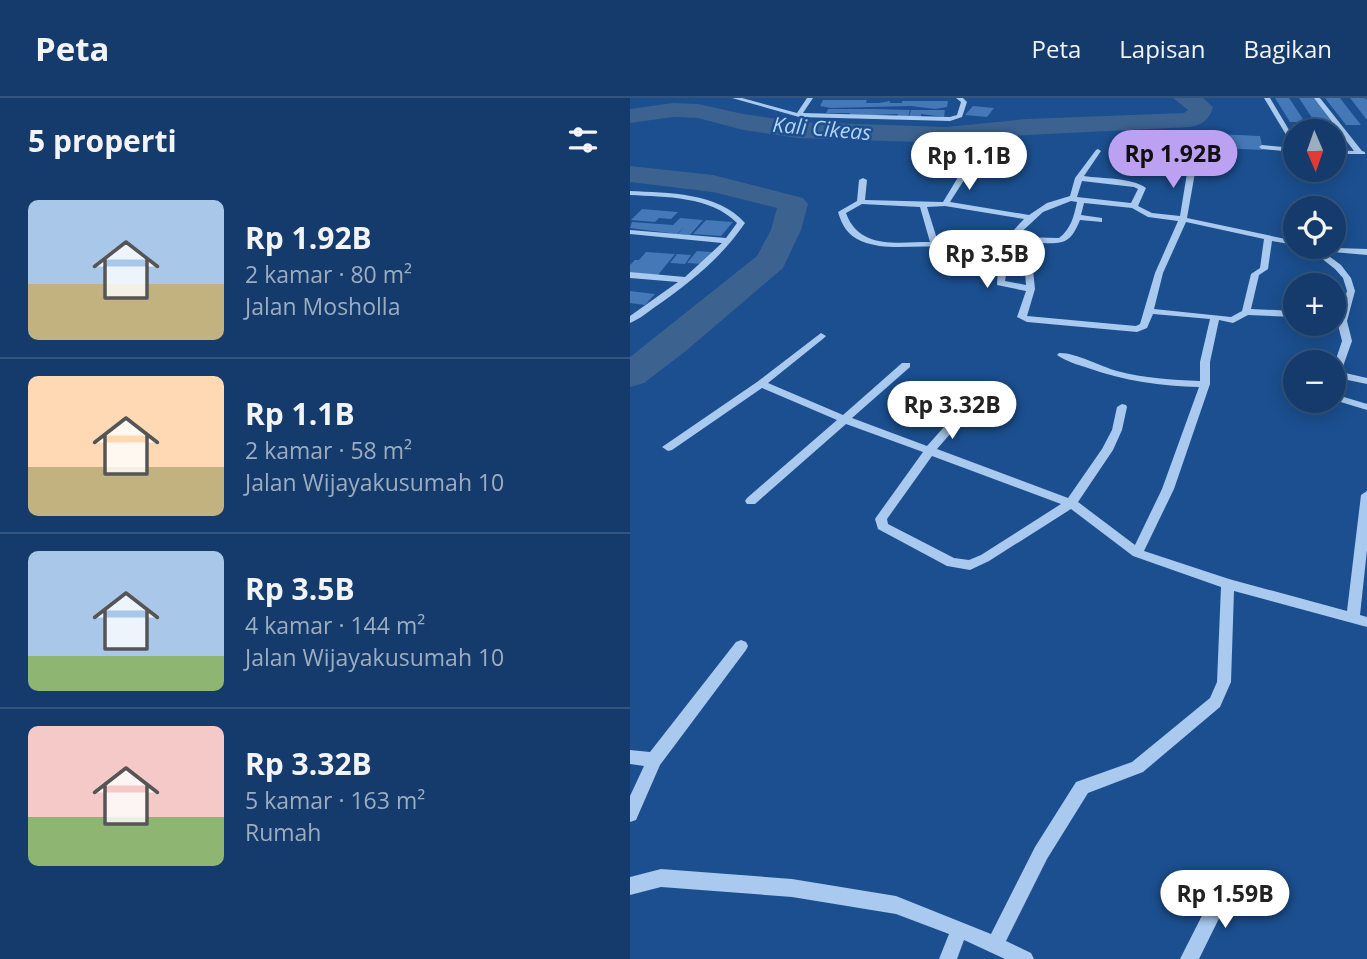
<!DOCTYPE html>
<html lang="id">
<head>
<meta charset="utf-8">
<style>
	:root { --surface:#143b6b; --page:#214673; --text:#f1f3f6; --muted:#9dadc1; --line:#33557e; --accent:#bca0f2 }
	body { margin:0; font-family:"Open Sans",sans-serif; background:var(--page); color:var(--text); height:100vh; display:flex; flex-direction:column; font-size:26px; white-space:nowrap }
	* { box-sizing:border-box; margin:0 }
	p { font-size:23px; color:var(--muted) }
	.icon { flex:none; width:38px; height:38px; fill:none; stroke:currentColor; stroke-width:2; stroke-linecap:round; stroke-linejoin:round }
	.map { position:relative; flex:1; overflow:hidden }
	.sheet { display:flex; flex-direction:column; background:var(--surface); width:630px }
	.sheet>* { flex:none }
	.needle { width:46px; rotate:178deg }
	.tools { position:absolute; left:653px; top:21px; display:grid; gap:14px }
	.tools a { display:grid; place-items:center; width:63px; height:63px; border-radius:50%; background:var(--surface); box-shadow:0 4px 18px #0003,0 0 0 2px var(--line); font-size:35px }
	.price { position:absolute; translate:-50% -60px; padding:0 16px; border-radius:24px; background:#fff; color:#222; font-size:23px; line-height:46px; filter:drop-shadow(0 2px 4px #0008) }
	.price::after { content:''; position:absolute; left:50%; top:42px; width:21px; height:16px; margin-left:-10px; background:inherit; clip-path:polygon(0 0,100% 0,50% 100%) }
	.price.selected { background:var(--accent); color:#111 }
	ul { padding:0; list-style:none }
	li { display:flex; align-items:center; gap:21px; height:175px; padding:0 28px }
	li+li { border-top:2px solid var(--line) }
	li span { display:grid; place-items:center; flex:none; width:196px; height:140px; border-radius:10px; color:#555 }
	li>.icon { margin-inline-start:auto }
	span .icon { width:84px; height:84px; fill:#fffc; stroke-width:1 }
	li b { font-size:30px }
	h2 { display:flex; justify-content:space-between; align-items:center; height:84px; padding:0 28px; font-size:30px }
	header { display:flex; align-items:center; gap:42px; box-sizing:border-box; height:98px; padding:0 35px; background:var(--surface); border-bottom:2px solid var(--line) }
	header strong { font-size:33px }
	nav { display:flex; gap:38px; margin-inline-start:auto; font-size:24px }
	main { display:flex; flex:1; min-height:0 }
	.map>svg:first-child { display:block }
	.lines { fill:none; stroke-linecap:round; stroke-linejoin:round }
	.river { fill:#3c6290; fill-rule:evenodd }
	.building { fill:#4478b7 }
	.minor { fill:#a9c9ee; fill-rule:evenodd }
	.labels { text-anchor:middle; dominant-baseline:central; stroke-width:5; stroke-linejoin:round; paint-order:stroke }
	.far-water-label { font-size:21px; font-style:italic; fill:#b5d3f5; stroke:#1b4f8f }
</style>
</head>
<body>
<header>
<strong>Peta</strong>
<nav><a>Peta</a><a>Lapisan</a><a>Bagikan</a></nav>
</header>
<main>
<section class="sheet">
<h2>5 properti<svg class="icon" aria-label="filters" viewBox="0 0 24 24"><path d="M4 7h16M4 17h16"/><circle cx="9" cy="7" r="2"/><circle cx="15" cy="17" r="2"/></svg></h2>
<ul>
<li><span style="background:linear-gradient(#a9c7e8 60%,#c2b280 0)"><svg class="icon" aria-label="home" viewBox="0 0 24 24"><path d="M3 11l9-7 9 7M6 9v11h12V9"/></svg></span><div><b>Rp 1.92B</b><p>2 kamar · 80 m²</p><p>Jalan Mosholla</p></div></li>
<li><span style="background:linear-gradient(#ffd9b3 65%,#c2b280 0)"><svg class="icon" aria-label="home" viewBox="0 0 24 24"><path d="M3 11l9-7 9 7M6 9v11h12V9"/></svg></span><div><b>Rp 1.1B</b><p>2 kamar · 58 m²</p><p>Jalan Wijayakusumah 10</p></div></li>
<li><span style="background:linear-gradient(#a9c7e8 75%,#8fb573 0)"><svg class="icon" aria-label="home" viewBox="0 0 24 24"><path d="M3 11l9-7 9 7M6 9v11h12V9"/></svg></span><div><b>Rp 3.5B</b><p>4 kamar · 144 m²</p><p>Jalan Wijayakusumah 10</p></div></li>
<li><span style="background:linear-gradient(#f6c9c9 65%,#8fb573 0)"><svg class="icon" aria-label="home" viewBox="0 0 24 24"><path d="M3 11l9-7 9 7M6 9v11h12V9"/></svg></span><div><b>Rp 3.32B</b><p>5 kamar · 163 m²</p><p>Rumah</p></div></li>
</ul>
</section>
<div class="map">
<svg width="737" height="861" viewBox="0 0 737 861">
	<rect width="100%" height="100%" fill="#1b4f8f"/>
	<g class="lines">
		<path class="river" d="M543,0h30l10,9c-3,12 -11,18 -23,20l-163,8 -81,8 -148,-5 -55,-8 -45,-12 -25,-1 -43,6v-14l43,-6 25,1 45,10 55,8 148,5 81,-8 157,-6 4,-3z
			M0,68l83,9 90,23 5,6 -7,26 -18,38 -96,82 -43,33 -14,4v-30l127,-101 14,-26 6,-22 -64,-16 -83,-10z"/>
	</g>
	<path class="building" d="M645,0h14l16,24h-15z
		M669,0h16l22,32h-17z
		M695,0h15l21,27h-15z
		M720,0h15l2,2v20z
		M193,2h44l-1,3h13l11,-2v2h12v-2h46l-1,6 -12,2 -24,-3 -80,2 -11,-2z
		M343,8l21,2 -7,9 -22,-2z
		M198,11h47l35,1 -2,7h-11l1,-3 -49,2 1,-3h-24z
		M281,12h34l-1,7 -23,-3v3h-12z
		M587,36l43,2 3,14 -44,-2z
		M12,111l23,2 13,1 -7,7 -12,-1 -4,4 -24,-2z
		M50,120l23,2 -13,15 -12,-1 6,-7 -7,7 -47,-6 2,-6 41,3z
		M76,122l27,2 -12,14 -28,-2z
		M67,153l15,1 -10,12 -15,-1z
		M16,154l15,1 14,1 -17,21 -28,-3v-7l5,-5h4z
		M47,156l14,1 -6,9 -15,-1z
		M0,193l25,3 -10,11 -15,-2z"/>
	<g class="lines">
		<path class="minor" d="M102,0h10l55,15 10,-15h6l-10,15 147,4 7,-2 4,-13 -5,-4h7l4,4 -5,15 -12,4 -151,-4z
			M634,0h6l25,42v12l-33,-3 -3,-2 3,-2 32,3z
			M684,0h6l42,53 3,1v2h-31v-4l20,1z
			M468,51l3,2 -17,25c18,3 47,1 62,12l-8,18 14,7 28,3 8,-49 4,-2 4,2 -9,51 108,23v4l-23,-4 -4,28 -9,6 -8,34 44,2v6l-47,-2 -15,8 -14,-3 -9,42v22l-36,105 -30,62 85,28 118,32 14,-116 6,-4v59l-7,65 7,2v10l-133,-36 -3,91 -11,25 -77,65 -55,21 -41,66 -41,82 25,12 3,6h-29l-41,-19 -7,19h-18l10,-25 -53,-20 -104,-17 -131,-10 -31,8v-18l31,-8 131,10 104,17 95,38 44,-87 41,-65 56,-20 78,-64 7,-16 4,-95 -88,-31 -62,-47 -82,52 -19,9 -23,-4 -69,-37 -3,-10 2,-3 46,-64 -77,-28 -91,80h-8l-2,-3 2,-3 90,-78 -75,-32 -90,62 -4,1 -6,-4 95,-65 64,-49 5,3 -2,2 -56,45 75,32 59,-52h8v4l-58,51 75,28 50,-56h8v4l-48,55 131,49 34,-49 10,-19 5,-23 5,-3 4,1 1,2 -5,23 -9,20 -35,52 57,43 27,-56 37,-102c-38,-1 -75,-6 -111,-19 -10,-3 -22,-7 -31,-13l2,-2c15,-1 41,13 58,18 27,7 55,9 83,10v-19l10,-43 -57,-5 -6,14 -10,4 -110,-10 -10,-5 9,-26 -29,-6 1,-18 4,-9 3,-1 4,3 -1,5 21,2 4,3 2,19 -8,27 109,10 4,-2 15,-51 23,-52 -30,-4 -16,-9 -48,-5 -3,12 21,3v4l-22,-2c-9,22 -15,24 -37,23l-10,13 -3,1c-31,-4 -62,-8 -93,-10 -25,-2 -52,4 -76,-6 -14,-6 -19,-16 -23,-29l19,-11 2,-21 4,-2 4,2 -2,20 78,2 23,-38h3l4,2 -23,36 79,13 18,-12 23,-7 5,-18 21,-28zM452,83l52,6 4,2 -7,14 -54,-6zM441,103l6,1c-3,14 -6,27 -18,36l-43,-1 27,-25zM232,106l58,3 10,35c-32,0 -71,8 -84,-29zM315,108l79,13 -27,29 -59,-6 -11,-35zM556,124l78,17 -4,29 -9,6 -9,37 -11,6 -77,-8 9,-36zM382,144h22l-6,9 -23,-2zM377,172l18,2 1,13 -21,-4zM302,358l129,48 -80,51 -12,5 -15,-2 -66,-34 -1,-5z
			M0,93c38,2 88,1 115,32 -23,34 -53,58 -87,82 -9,6 -18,14 -28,18v-7l48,-34 -48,-4v-6l55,5 37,-34 -92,-9v-4l96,8 11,-15c-26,-27 -72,-26 -107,-28z
			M677,149l60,2v6l-45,-4 19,14 10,13 4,13 -8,30 5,20 -11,31 26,6v6l-29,-6 -4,2v-15l8,-24 -5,-20 10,-30 -4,-13 -8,-9z
			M704,296l33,10v6l-33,-10z
			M111,542l5,2 2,4 -2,4 -86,115 -24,55 -6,2v-26l14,-30 -14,-2v-14l20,2 86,-110z
			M597,777l6,3 3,6 -37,75h-19l41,-81z"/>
	</g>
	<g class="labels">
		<g class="far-water-label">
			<text transform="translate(192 30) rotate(5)">Kali Cikeas</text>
		</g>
	</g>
</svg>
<div class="tools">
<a><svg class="needle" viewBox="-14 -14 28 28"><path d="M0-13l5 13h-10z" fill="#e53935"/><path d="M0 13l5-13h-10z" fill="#9dadc1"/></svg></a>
<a><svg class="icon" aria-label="locate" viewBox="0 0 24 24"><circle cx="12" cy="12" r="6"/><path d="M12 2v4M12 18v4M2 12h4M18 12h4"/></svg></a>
<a>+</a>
<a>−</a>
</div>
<b class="price selected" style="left:543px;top:92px">Rp 1.92B</b>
<b class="price" style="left:339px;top:94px">Rp 1.1B</b>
<b class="price" style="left:357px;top:192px">Rp 3.5B</b>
<b class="price" style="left:322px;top:343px">Rp 3.32B</b>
<b class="price" style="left:595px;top:832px">Rp 1.59B</b>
</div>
</main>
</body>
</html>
